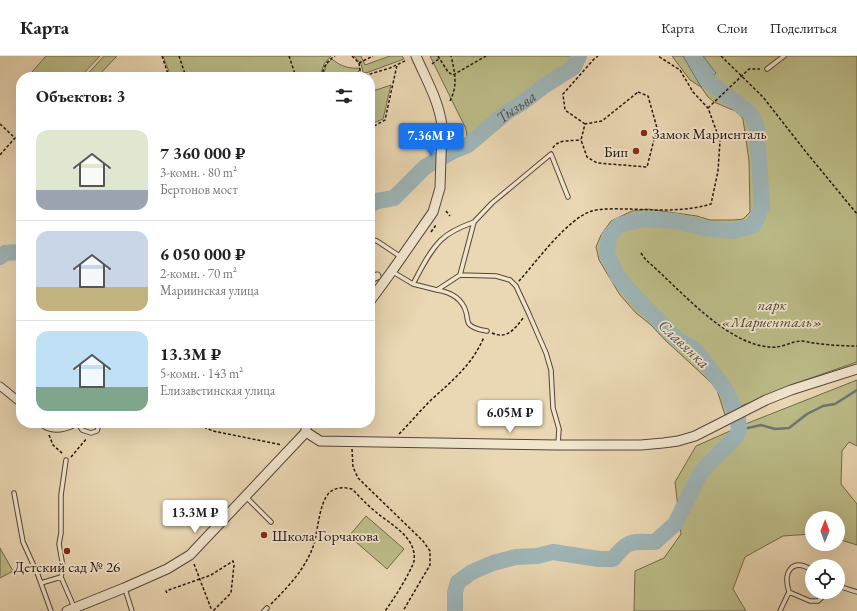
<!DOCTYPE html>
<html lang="ru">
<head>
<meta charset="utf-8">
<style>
	:root { --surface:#fff; --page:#f2f2f2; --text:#202124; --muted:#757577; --line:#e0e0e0; --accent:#1a73e8 }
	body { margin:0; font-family:"EB Garamond",serif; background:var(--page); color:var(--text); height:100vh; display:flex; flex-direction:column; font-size:15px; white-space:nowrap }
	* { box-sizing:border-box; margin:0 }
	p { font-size:13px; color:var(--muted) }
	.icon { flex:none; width:22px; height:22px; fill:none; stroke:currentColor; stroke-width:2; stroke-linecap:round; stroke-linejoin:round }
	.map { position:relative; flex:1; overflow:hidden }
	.side { position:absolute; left:16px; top:16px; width:359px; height:356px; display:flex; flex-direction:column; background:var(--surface); border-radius:16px; box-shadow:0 4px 16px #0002 }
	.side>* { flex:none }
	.needle { width:26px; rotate:1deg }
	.buttons { position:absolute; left:805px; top:455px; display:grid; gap:8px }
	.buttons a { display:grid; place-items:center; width:40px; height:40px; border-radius:50%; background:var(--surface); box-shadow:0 4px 16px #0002; font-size:20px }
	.price { position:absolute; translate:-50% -34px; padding:0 9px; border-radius:4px; background:#fff; color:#222; font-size:13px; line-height:26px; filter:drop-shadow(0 1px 2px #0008) }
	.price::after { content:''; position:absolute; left:50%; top:24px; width:12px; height:9px; margin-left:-6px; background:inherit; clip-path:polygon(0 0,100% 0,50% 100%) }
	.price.selected { background:var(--accent); color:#fff }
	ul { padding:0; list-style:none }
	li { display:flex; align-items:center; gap:12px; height:100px; padding:0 20px }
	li+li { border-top:1px solid var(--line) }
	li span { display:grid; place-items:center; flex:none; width:112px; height:80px; border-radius:12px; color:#555 }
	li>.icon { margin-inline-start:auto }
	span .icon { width:48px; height:48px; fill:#fffc; stroke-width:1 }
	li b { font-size:17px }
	h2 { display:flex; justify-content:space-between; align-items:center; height:48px; padding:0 20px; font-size:17px }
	header { display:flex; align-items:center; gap:24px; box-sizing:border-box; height:56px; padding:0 20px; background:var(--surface); border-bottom:1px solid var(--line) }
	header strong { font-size:19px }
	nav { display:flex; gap:22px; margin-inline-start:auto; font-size:14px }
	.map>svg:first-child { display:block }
	.green { fill:#bcbd89; stroke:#70694c }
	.water { fill:#9eb6b9; stroke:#6d7675 }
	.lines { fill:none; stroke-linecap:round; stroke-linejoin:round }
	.shore { stroke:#606664; stroke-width:1 }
	.stream { stroke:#6d7675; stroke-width:2.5 }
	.river { stroke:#9eb6b9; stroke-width:16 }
	.service-casing { stroke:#554639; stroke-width:5.5 }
	.minor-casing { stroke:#554639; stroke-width:9 }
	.tertiary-casing { stroke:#554639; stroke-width:11 }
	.path { stroke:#231510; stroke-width:1.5; stroke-dasharray:3 2; stroke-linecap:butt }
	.service { stroke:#f1e5ce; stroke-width:3.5 }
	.minor { stroke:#f1e5ce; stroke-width:7 }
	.tertiary { stroke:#f1e5ce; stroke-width:9 }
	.poi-dot { fill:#8f2418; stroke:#f1e5ce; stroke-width:1.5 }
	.labels { text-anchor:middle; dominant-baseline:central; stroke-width:3.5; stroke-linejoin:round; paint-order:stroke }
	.poi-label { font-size:15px; fill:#231510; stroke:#f1e5ce; text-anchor:start }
	.park-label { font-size:15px; font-style:italic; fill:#514734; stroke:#f1e5ce }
	.water-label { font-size:16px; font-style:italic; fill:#4e4d4b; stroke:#f1e5ce }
</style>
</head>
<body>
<header>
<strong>Карта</strong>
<nav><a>Карта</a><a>Слои</a><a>Поделиться</a></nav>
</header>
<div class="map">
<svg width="857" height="555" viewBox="0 0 857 555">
	<rect width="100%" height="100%" fill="#ead7b3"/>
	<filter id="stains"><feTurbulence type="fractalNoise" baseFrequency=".005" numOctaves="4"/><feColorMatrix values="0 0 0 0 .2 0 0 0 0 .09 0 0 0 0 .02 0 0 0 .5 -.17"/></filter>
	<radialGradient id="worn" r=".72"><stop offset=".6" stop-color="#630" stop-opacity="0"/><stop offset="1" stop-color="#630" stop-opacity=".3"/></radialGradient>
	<path class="green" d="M46,0h54l-20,21h-43l-5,-5z
		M104,0h13l-20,21h-12z
		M163,0h168l-7,8 -4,13h-149z
		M354,0h7l4,9 25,-9h12l2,3 -38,14 -3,-1 -2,-8z
		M430,0h149l-5,11 -30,19 -22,17 -15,9 -39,33 -2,-16z
		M672,0h185v306l-66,23 -25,12 -25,9 -16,9 -9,-28 -51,-47 -14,-15 -15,-12 -16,-18 -21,-35 -3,-13 5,-12 10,-14 21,-10 16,-2 49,7 13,4h24l9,-1 7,-7 -1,-51 -6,-42 -3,-4 -5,-4 -21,-9 -6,-5 -7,-10 -11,-7z
		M332,3c8,7 17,10 28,9l-1,3 -8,6h-28l3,-12z
		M391,29l-8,34 -10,4 -3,-1v-30z
		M857,324v66l-8,-4 -7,9 -1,33 16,20v41l-19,-6v-21h-26v16l-29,2 -38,21 -12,32 13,22h-112l1,-40 29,-13 17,-24 -6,-52 21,-36 52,-23z
		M366,460l38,33 -17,20 -38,-33z
		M0,492l13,23 -13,7z"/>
	<path class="water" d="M683,0h20l13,17 -15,14z"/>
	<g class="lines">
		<path class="shore" d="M688,0l12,22 2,1 7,-7 -9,-13v-3"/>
		<path class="stream" d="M739,374l22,-5 14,4 14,-1 18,-14 16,-8 12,-2 22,-14"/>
		<g class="river">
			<path id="s1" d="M370,149l7,-4 17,-3 31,-31 28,-16 15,-6 39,-33 15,-9 22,-17 30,-19 5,-11"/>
			<path d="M0,201l5,-4 16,-1"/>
			<path d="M455,555v-19l3,-10 14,-10 21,-9 23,-6 21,-1 16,-4 46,7h14c16,-20 18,-17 42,-17l20,-18 25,-50 8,-10 27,-26 4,-8 -1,-12 -11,-26 -18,-25 -15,-18 -16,-9 -40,-40 -20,-23 -11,-23 2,-17 10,-12 24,-6 33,2 33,8 24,2 21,-6 8,-19 -5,-78 -6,-14 -44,-34 -14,-24"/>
		</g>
		<g class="service-casing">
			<path id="service" d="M767,13l17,-13
				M370,183l7,2 24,16
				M393,216l20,12 24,6 23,-15 14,-53 18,-19 59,-49 17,43
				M460,219l36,1 14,4 6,6 13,28 17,39 5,17 2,38 6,21 -1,15
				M413,228c8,-15 16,-32 28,-44 9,-9 22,-14 33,-18
				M437,234c13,2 25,8 29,22 1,3 1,9 3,12 4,5 12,6 18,7
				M78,367l4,7 9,3 6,-2 2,-6 -1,-2
				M66,404l-5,35v38l-2,11 4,23 -2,10 13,30
				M14,437l9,49 15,33 13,36
				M246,441l25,25
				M41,527l20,-6
				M838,530l19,6
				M125,533l7,22
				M789,536l21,9h8l10,-9
				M264,555l3,-3
				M780,555l9,-19c-6,-19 2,-35 23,-22"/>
		</g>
		<g class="minor-casing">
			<path id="minor" d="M370,223l7,-3
				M0,330l21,17
				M42,367c10,9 23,5 33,0"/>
		</g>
		<g class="tertiary-casing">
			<path id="tertiary" d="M370,245l22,-30 41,-59 7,-24 2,-62c-3,-25 -16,-47 -26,-70
				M306,376l14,9 238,4h83l22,-2 15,-2 17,-5 71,-36 25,-10 66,-21
				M67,555l57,-23 43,-19 23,-14 116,-123v-9"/>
		</g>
		<path class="path" d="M162,0l7,21
			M179,0l7,21
			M289,0l7,21
			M352,0l7,7 2,14
			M438,0l10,16 5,3 33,-19
			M721,0l42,41 43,55 51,62
			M359,7l14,-7
			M432,8l8,-6
			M322,21c1,-9 4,-16 13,-21
			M360,21l30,-9 17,-8
			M638,36l10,4 9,32 -10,39 -50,-4 -10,-6 -6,-17 4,-16 17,-3z
			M450,45c8,-16 5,-28 1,-45
			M708,52l41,-39h11
			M0,68l15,14 -15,17
			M585,68l-20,-14 -2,-16 31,-35 4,-3
			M370,69l4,1 -4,2
			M374,70l11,-6 12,-55
			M553,92c4,-9 20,-7 28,-8
			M446,155l4,5
			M431,176l5,-7
			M641,197l5,7c33,28 78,83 123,87 12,2 22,-6 33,-6 4,0 8,2 12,2 14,2 29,3 43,3
			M519,225c17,-19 49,-63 73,-70 11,-3 25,-2 37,-2 28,1 56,3 82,-5l7,-33 2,-30 -5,-14 -7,-19 -15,-16 -13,-22 -22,-14
			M492,277c16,7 23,-5 32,-16
			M195,367l18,8 69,14
			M399,378c11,-11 21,-23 32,-34 22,-20 41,-35 53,-63
			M49,379l4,10 10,9
			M352,393l1,18 5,11 65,63 7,10v14l-27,46
			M71,401l16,-19
			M194,508l18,47
			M167,537l-1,-2 45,-16 22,-14 1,4 -3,28 -18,18
			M271,548c18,-18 35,-36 43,-60 4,-14 5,-40 15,-51 6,-6 15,-6 23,-4 8,8 15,16 24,23 15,13 41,25 38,49 -2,9 -22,41 -29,50"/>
		<use href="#service" class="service"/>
		<use href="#minor" class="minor"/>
		<use href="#tertiary" class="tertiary"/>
	</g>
	<g class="poi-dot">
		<circle cx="644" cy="77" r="4"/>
		<circle cx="636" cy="95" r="4"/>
		<circle cx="264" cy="479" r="4"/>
		<circle cx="67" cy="495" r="4"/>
	</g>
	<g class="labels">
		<g class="poi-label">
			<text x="652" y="77">Замок Мариенталь</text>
			<text x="628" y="95" text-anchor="end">Бип</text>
			<text x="272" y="479">Школа Горчакова</text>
			<text x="67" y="510" text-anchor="middle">Детский сад № 26</text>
		</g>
		<g class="park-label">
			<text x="772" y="248">парк<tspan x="772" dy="17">«Мариенталь»</tspan></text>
		</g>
		<g class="water-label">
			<text stroke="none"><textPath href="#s1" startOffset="179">Тызьва</textPath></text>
			<text transform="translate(684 288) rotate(43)">Славянка</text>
		</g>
	</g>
	<rect width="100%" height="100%" filter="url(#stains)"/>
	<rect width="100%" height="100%" fill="url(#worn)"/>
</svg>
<div class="buttons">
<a><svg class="needle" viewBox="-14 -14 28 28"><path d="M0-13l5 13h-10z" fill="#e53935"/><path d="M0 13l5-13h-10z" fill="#757577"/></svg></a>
<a><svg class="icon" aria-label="locate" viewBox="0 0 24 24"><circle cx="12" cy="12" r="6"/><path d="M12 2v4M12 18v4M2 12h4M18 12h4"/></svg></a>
</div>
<b class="price selected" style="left:431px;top:101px">7.36M ₽</b>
<b class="price" style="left:510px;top:378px">6.05M ₽</b>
<b class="price" style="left:195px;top:478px">13.3M ₽</b>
<section class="side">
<h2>Объектов: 3<svg class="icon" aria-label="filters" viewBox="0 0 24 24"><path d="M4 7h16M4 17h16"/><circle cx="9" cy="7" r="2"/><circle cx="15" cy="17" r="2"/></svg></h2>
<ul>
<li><span style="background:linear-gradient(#dfe7d0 75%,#9aa5b1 0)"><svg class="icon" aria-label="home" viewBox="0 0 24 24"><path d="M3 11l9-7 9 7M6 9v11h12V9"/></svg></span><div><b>7 360 000 ₽</b><p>3-комн. · 80 m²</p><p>Бертонов мост</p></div></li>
<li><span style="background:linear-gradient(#c9d6e8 70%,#c2b280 0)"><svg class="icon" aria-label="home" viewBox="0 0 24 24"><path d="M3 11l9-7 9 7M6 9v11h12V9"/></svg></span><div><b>6 050 000 ₽</b><p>2-комн. · 70 m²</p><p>Мариинская улица</p></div></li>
<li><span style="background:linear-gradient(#bfe0f5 70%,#7fa58c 0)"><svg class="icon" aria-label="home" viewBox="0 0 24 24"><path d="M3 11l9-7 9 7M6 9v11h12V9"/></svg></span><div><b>13.3M ₽</b><p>5-комн. · 143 m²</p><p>Елизаветинская улица</p></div></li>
</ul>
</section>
</div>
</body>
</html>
